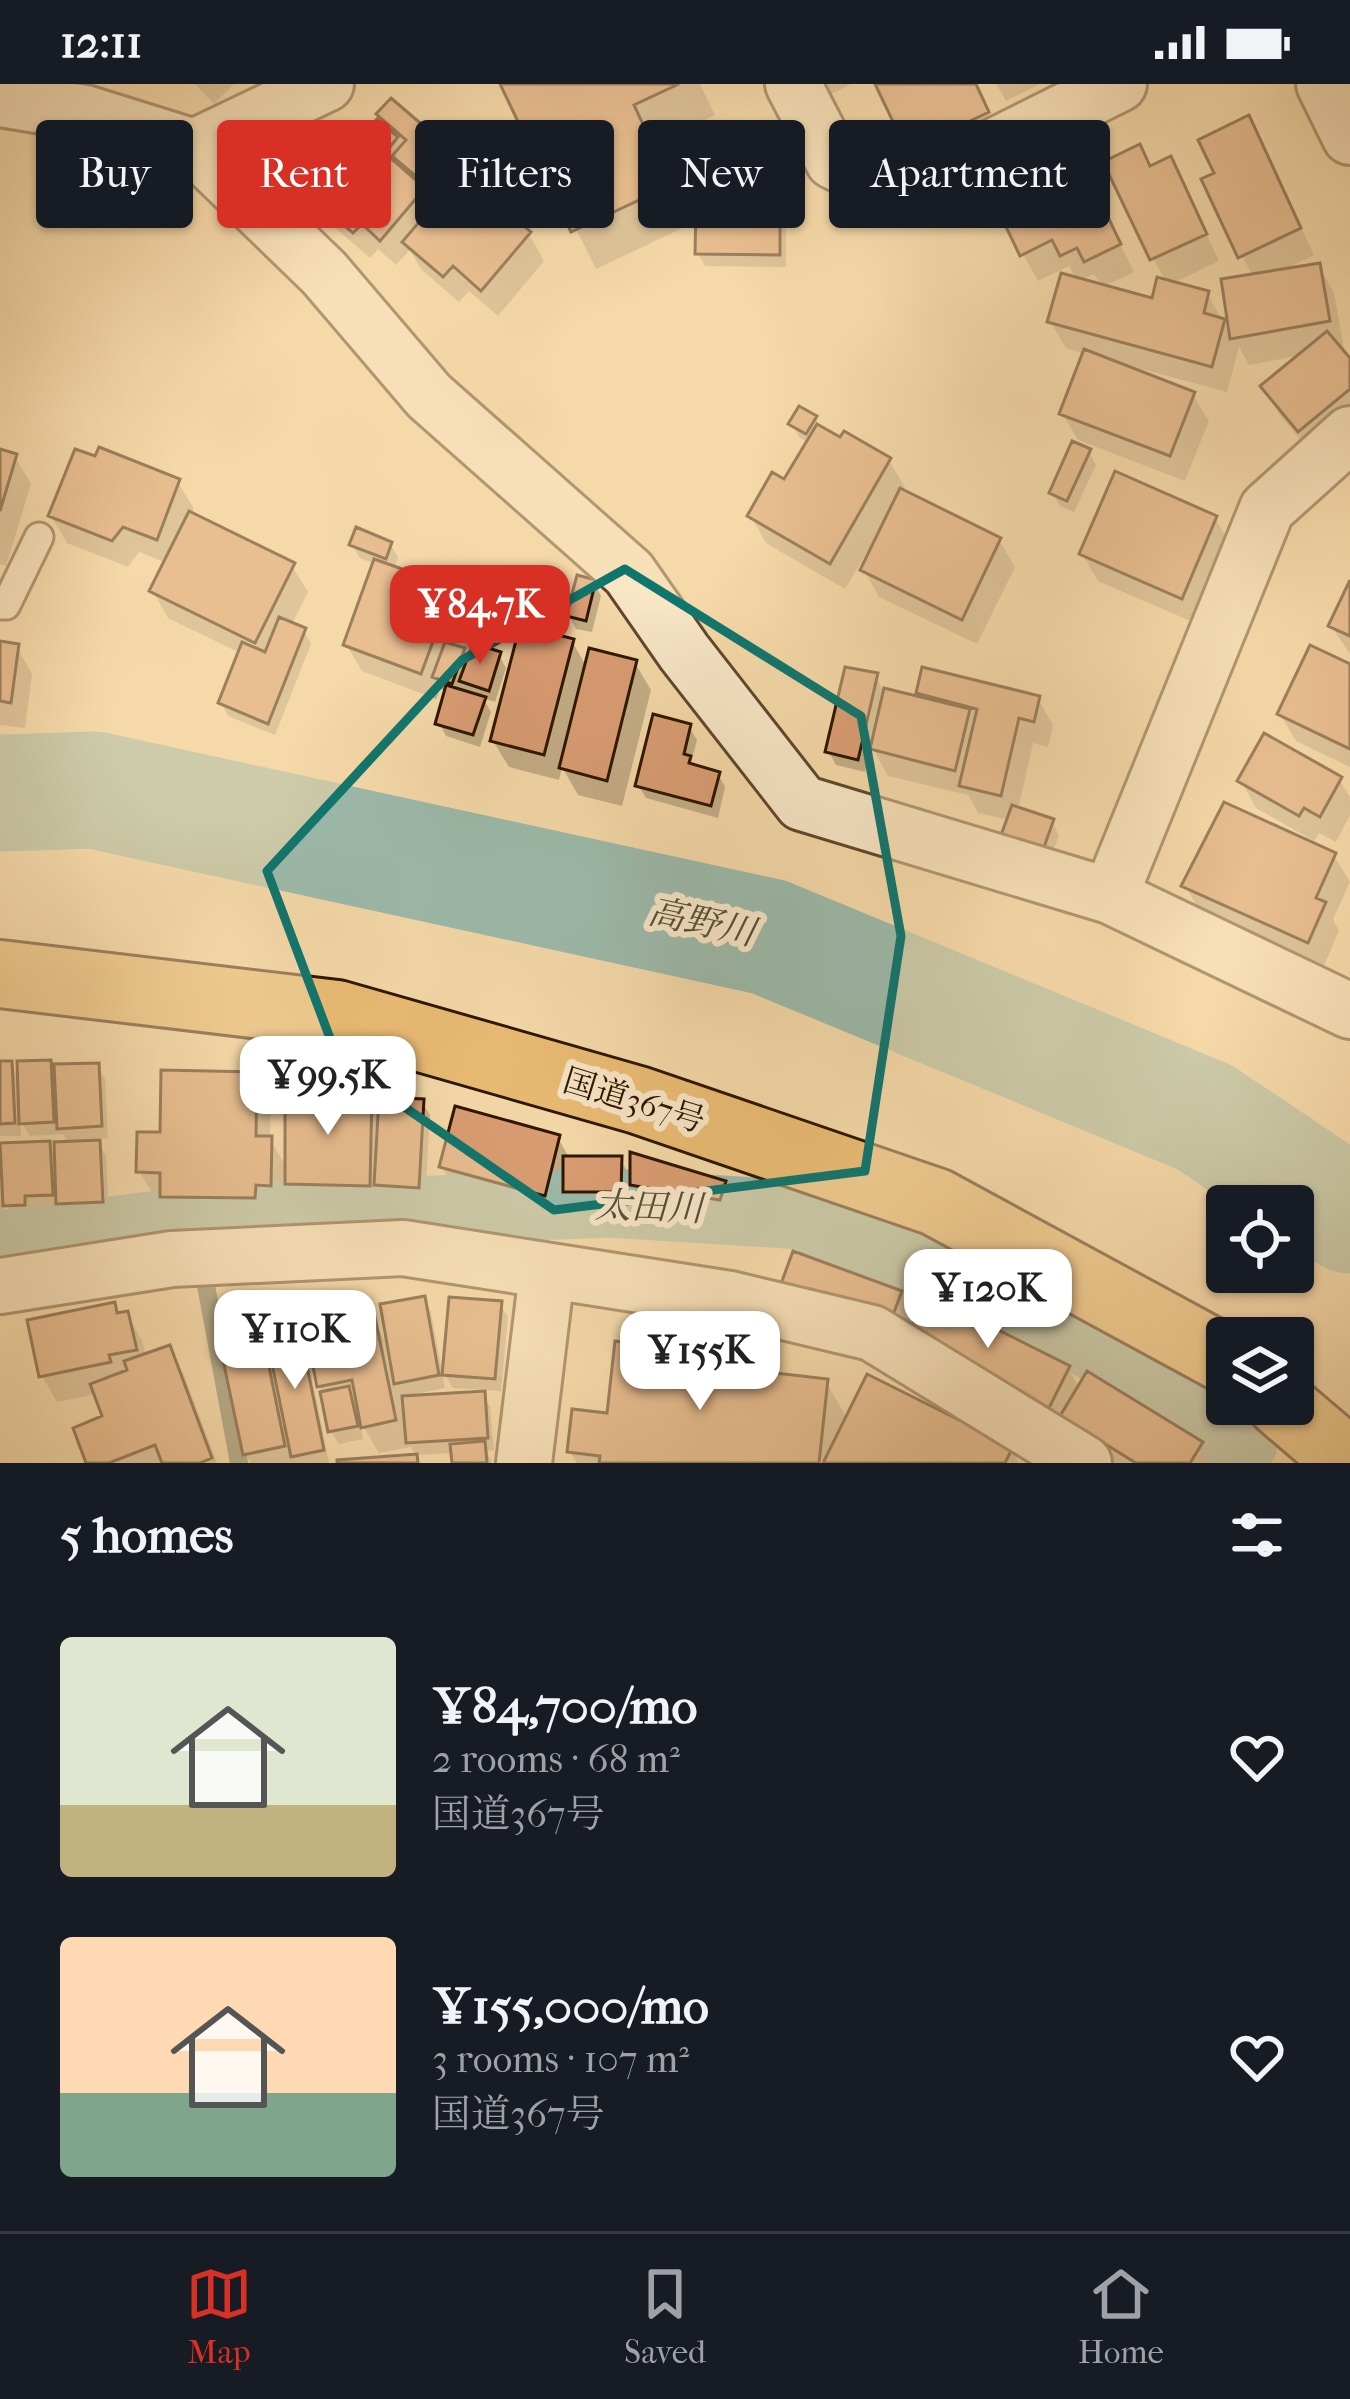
<!DOCTYPE html>
<html lang="en">
<head>
<meta charset="utf-8">
<style>
	:root { --surface:#171b24; --page:#242831; --text:#f1f3f6; --muted:#9ea1a6; --line:#363941; --accent:#d93025 }
	body { margin:0; font-family:"IM FELL French Canon","Noto Serif JP",serif; background:var(--page); color:var(--text); height:100vh; display:flex; flex-direction:column; font-size:45px; white-space:nowrap }
	* { box-sizing:border-box; margin:0 }
	p { font-size:39px; color:var(--muted) }
	.icon { flex:none; width:66px; height:66px; fill:none; stroke:currentColor; stroke-width:2; stroke-linecap:round; stroke-linejoin:round }
	.map { position:relative; height:1379px; overflow:hidden }
	.drawer { display:flex; flex-direction:column; background:var(--surface); flex:1 }
	.drawer>* { flex:none }
	.hud { position:absolute; left:36px; top:36px; width:1278px; height:108px; display:flex; gap:24px }
	.fabs { position:absolute; left:1206px; top:1101px; display:grid; gap:24px }
	.fabs a { display:grid; place-items:center; width:108px; height:108px; border-radius:12px; background:var(--surface); box-shadow:0 3px 9px #0004; font-size:60px }
	.price { position:absolute; translate:-50% -102px; padding:0 27px; border-radius:24px; background:#fff; color:#222; font-size:39px; line-height:78px; filter:drop-shadow(0 3px 6px #0008) }
	.price::after { content:''; position:absolute; left:50%; top:72px; width:36px; height:27px; margin-left:-18px; background:inherit; clip-path:polygon(0 0,100% 0,50% 100%) }
	.price.selected { background:var(--accent); color:#fff }
	ul { padding:0; list-style:none }
	li { display:flex; align-items:center; gap:36px; height:300px; padding:0 60px }
	li span { display:grid; place-items:center; flex:none; width:336px; height:240px; border-radius:12px; color:#555 }
	li>.icon { margin-inline-start:auto }
	span .icon { width:144px; height:144px; fill:#fffc; stroke-width:1 }
	li b { font-size:51px }
	h2 { display:flex; justify-content:space-between; align-items:center; height:144px; padding:0 60px; font-size:51px }
	.tag { padding:0 42px; border-radius:12px; background:var(--surface); box-shadow:0 3px 9px #0004; font-size:42px; line-height:108px }
	.tag.selected { background:var(--accent); color:#fff }
	.status { display:flex; justify-content:space-between; align-items:center; height:84px; padding:0 60px; background:var(--surface); direction:ltr }
	.status svg { height:33px; fill:currentColor }
	.menu { display:flex; justify-content:space-around; align-items:center; height:168px; border-top:3px solid var(--line); background:var(--surface); font-size:33px; color:var(--muted) }
	.menu a { display:grid; justify-items:center; gap:6px }
	.menu .selected { color:var(--accent) }
	.map>svg:first-child { display:block }
	.shadow { fill:#0003 }
	.lines { fill:none; stroke-linecap:round; stroke-linejoin:round }
	.stream { stroke:#707867; stroke-width:18 }
	.canal { stroke:#9cbaab; stroke-width:69 }
	.river { stroke:#9cbaab; stroke-width:117 }
	.building { fill:#da9d74; stroke:#2d1501; stroke-width:3 }
	.service-casing { stroke:#5f462b; stroke-width:33 }
	.minor-casing { stroke:#5f462b; stroke-width:60 }
	.trunk-casing { stroke:#2d1501; stroke-width:72 }
	.service { stroke:#f8e6c7; stroke-width:27 }
	.minor { stroke:#f8e6c7; stroke-width:54 }
	.trunk { stroke:#eabc74; stroke-width:66 }
	.marked { fill:none; stroke:#0f766e; stroke-width:9; stroke-linejoin:round }
	.labels { text-anchor:middle; dominant-baseline:central; stroke-width:12; stroke-linejoin:round; paint-order:stroke }
	.street-label { font-size:33px; fill:#2d1501; stroke:#f8e6c7 }
	.water-label { font-size:36px; font-style:italic; fill:#544f3c; stroke:#f8e6c7 }
</style>
</head>
<body>
<div class="status"><b>12:11</b><svg viewBox="0 0 49 12"><path d="M0 12V9h3v3zM5 12V6h3v6zM10 12V3h3v9zM15 12V0h3v12zM26 1h20v11H26zM47 4h2v5h-2z"/></svg></div>
<div class="map">
<svg width="1350" height="1379" viewBox="0 0 1350 1379">
	<rect width="100%" height="100%" fill="#f5d9a9"/>
	<filter id="stains"><feTurbulence type="fractalNoise" baseFrequency=".00167" numOctaves="4"/><feColorMatrix values="0 0 0 0 .2 0 0 0 0 .09 0 0 0 0 .02 0 0 0 .5 -.17"/></filter>
	<radialGradient id="worn" r=".72"><stop offset=".6" stop-color="#630" stop-opacity="0"/><stop offset="1" stop-color="#630" stop-opacity=".3"/></radialGradient>
	<path class="shadow" d="M195,0h39l-20,20z
		M504,0h196l15,31 -62,29 38,80 -95,45z
		M820,0h31l-24,12z
		M879,0h96l27,56 -77,36z
		M996,0h44l-34,17z
		M380,31l72,39 7,13 -25,29 -14,-11 14,24 95,25 15,27 -46,55 -29,-25 -10,11 -38,-33 -11,-19 -14,15 -18,-16 -8,9 -51,-44 -16,-26 61,-48 27,-6z
		M1263,62l51,109 -31,15 36,-4 15,27 10,55 -6,1 12,14v65l-35,29 -36,-43 -15,-27 39,-32 -54,10 -10,-18 -12,45 -93,-25 -1,4 60,24 16,26 -24,60 -107,-41 -16,-27 23,-59 -19,-6 -16,-27 27,-40 -8,-15 -31,15 -15,-27 74,-58 37,76 -32,15 -8,-13 -16,7 76,20 13,-18 -14,-24 -2,-90 34,18 34,74 -48,23 36,10 26,44 20,-61 -48,-96z
		M778,127l8,13v43l-81,-1 -7,-13z
		M815,334l7,12 67,31 16,26 -3,5 97,48 16,27 -38,77 -98,-47 -15,-27 8,-16 -5,-2 -22,37 -79,-46 -15,-27 34,-33 24,-40 -10,-6 -7,-13z
		M0,368l15,5 16,27 -25,82 -6,-2z
		M1089,368l7,13 -22,47 -14,-6 -8,-13z
		M178,398l16,27 -3,7 101,50 16,26 -17,34 13,5 7,13 -36,91 -47,-19 -7,-14 19,-49 -72,-35 -15,-27 14,-28 -28,-11 -11,15 -61,-24 -16,-27z
		M1215,434l16,27 -34,79 -99,-43 -16,-27z
		M390,460l8,13 -4,12 57,20 11,19 14,-12 25,29 -9,27 7,3 7,13 -11,34 -12,-4 8,14 -11,35 -34,-11 -7,-13 9,-32 -8,-2 -4,10 -74,-28 -16,-27 29,-80 -15,-6 -8,-13z
		M594,499l7,13 -9,36 -16,-3 -7,-13z
		M1350,503v67l-19,-28z
		M572,557l15,27 48,-5 16,27 -29,116 -44,-11 -16,-28 -3,13 -50,-13 -16,-26z
		M0,560l17,3 15,27 -7,54 -25,-3z
		M1350,584v99l-54,-26 -16,-27z
		M876,592l7,15 41,10 -5,-9 119,7 15,26 -5,22 -15,-4 -15,67 34,12 7,13 -13,37 -36,-52 -32,-7 -10,-18 -80,-19 -17,-31 -6,27 -29,-7 -7,-13z
		M689,643l8,13 -6,22 3,6 24,6 7,13 -7,31 -72,-20 -8,-13z
		M1339,695l11,18v18l-14,27 -17,-9 -5,8 -58,-33 -15,-27z
		M1334,772l16,26 -17,37 6,12 -16,37 -123,-56 -15,-27z
		M50,979l2,4 45,-1 8,13 3,59 -11,1 9,17 3,59 -42,1 -5,-8 -31,1v8l-17,1 -11,-18 1,14h-4v-57l4,7 44,-20 10,16 11,-16 -6,-10 -33,2 -10,-16 1,16h-21v-72h11l9,16z
		M255,991l16,26 -1,38 18,31 82,-75 11,20 41,-13 8,13 -5,85 -41,-3v15l-81,-2 -18,-31v33l-16,-1v13l-90,-1 -14,-25h-10l-16,-27 24,-36z
		M558,1054l12,21h50l13,23 91,2 7,13 -4,14 -86,-13 -14,-23v29h-53l-7,-12 -8,29 -102,-27 -15,-27z
		M900,1209l17,30 151,45 12,21 120,55 11,19h-100l-32,-20 -282,-125z
		M423,1215l8,13 14,76 -36,7v4l74,-5 7,13 4,43 -7,1 5,12h-37l-1,-10 -38,2 -5,-8 -32,6 -19,-32 3,18 -24,5 -8,-13 -11,-46 54,-64 16,28z
		M500,1220l8,13 -7,74 -48,-3 -8,-13z
		M113,1222l6,10 8,-2 15,27 4,16 23,-9 15,27 33,88h-127l16,-46 -9,-23 -40,8 -15,-26z
		M297,1246l8,13 24,120h-78l-6,-9 15,-119 12,20z
		M706,1271l8,14 112,13 22,38 163,29 8,14h-442l-7,-11 39,-35z"/>
	<g class="lines">
		<path class="stream" d="M194,1137l45,242"/>
		<path class="canal" d="M0,1161l207,-26 403,-16 192,12 281,125 88,51 72,52"/>
		<path class="river" d="M0,709l94,-3 675,147 435,180 146,98"/>
	</g>
	<path class="building" d="M500,0h179l-45,21 37,80 -100,47z
		M875,0h101l13,28 -82,39z
		M391,14l63,54 -28,33 -34,-29 14,-16 -30,-26z
		M1249,31l52,113 -63,30 -37,-79 13,-6 -16,-33z
		M377,35l21,18 -13,16 40,35 -45,53 -18,-17 -9,9 -54,-46 33,-39 6,5 20,-24 6,6z
		M1140,60l10,22 21,-10 36,78 -57,26 -47,-98z
		M1083,81l38,79 -37,18 -7,-14 -17,8 -8,-16 -32,16 -24,-50z
		M462,88l69,60 -50,59 -28,-25 -10,11 -41,-35z
		M696,122l84,2v47l-85,-1z
		M1320,179l10,58 -100,18 -9,-60z
		M1061,189l91,25 5,-21 52,14 -5,22 21,6 -13,48 -165,-45z
		M1327,247l23,27v31l-52,43 -38,-46z
		M1084,265l111,43 -25,64 -111,-42z
		M799,322l18,10 -11,18 -18,-10z
		M817,340l23,13 4,-6 47,27 -61,106 -83,-48 25,-44 12,7z
		M1072,357l19,8 -24,52 -18,-8z
		M99,363l81,32 -23,61 -34,-13 -11,14 -64,-25 27,-67 20,7z
		M0,365l17,5 -17,57z
		M1115,387l102,45 -35,83 -103,-45z
		M900,404l101,50 -39,82 -102,-50z
		M189,427l106,52 -40,80 -106,-52z
		M356,443l36,15 -6,17 -37,-14z
		M374,475l79,28 -32,87 -78,-29z
		M577,491l19,5 -10,41 -20,-5z
		M1350,496v56l-22,-10z
		M465,506l13,4 -3,9 21,6 -12,35 -34,-8z
		M279,533l27,11 -38,96 -50,-21 24,-61 23,10z
		M520,541l54,14 -30,116 -54,-14z
		M0,557l19,3 -8,59 -11,-2z
		M445,558l20,6 -13,36 -20,-7z
		M473,559l28,9 -12,39 -30,-10z
		M1310,561l40,19v85l-73,-35z
		M589,564l48,12 -30,121 -48,-13z
		M845,583l33,6 -20,87 -33,-8z
		M922,583l118,29 -6,26 -15,-4 -18,78 -42,-10 18,-77 -61,-16z
		M446,601l40,12 -13,38 -38,-11z
		M884,604l86,21 -15,62 -85,-22z
		M653,630l38,10 -7,30 7,2 -2,7 31,9 -9,34 -76,-20z
		M1264,649l78,44 -22,40 -16,-9 -5,8 -62,-35z
		M1224,718l112,51 -20,45 10,4 -18,41 -127,-57z
		M1012,721l42,14 -15,42 -42,-15z
		M51,976l3,62 -35,2 -2,-63z
		M0,977h12l3,62 -15,1z
		M99,979l3,63 -45,3 -3,-65z
		M161,986l96,2 -1,64h16l-1,50 -15,-1 -1,13 -95,-1v-24l-24,-1 1,-40h23z
		M285,1007l87,1 -2,94 -85,-2z
		M379,1013l45,2 -5,89 -45,-3z
		M455,1022l105,29 -15,61 -106,-29z
		M100,1056l3,62 -47,2 -2,-62z
		M50,1057l3,54 -28,1v9l-22,1 -3,-63z
		M630,1068l96,29 -6,19 -90,-15z
		M563,1072h59l-1,36h-58z
		M793,1167l109,40 -15,40 -109,-39z
		M927,1210l143,72 -21,42 -143,-71z
		M425,1212l14,79 -45,9 -14,-80z
		M449,1213l53,4 -7,78 -53,-4z
		M115,1218l2,11 11,-2 9,39 -28,5 2,7 -72,15 -12,-57z
		M375,1233l21,103 -35,8 -9,-48 -35,7 -11,-56z
		M299,1243l25,123 -33,7 -25,-123z
		M262,1248l23,114 -42,9 -24,-114z
		M615,1257l93,11 -2,13 122,14 -9,84h-220l1,-7 -33,-4 5,-43 35,4z
		M170,1261l42,113 -12,5h-38l-7,-18 -46,18h-23l-13,-35 29,-12 -12,-32 37,-14 -3,-9z
		M1087,1287l116,71 -13,21h-54l-76,-47z
		M867,1290l146,73 -8,16h-182z
		M349,1302l9,40 -30,6 -8,-40z
		M485,1307l3,47 -82,5 -4,-47z
		M485,1357l2,22h-35l-2,-19z
		M417,1370l1,9h-81v-3z"/>
	<g class="lines">
		<g class="service-casing">
			<path id="service" d="M0,521h6l33,-68"/>
		</g>
		<g class="minor-casing">
			<path id="minor" d="M793,0l40,77 66,33 220,-110
				M1324,0l26,53
				M0,15l85,14 109,34 130,126 105,123 200,177 55,79 118,151 308,93 157,-387 83,-75
				M194,63l132,-63
				M1110,812l240,115
				M0,1202l172,-27 231,-11 327,51 142,34 212,130
				M524,1379l23,-190"/>
		</g>
		<g class="trunk-casing">
			<path id="trunk" d="M0,890l337,40 301,86 298,102 291,158
				M1281,1320l69,59"/>
		</g>
		<use href="#service" class="service"/>
		<use href="#minor" class="minor"/>
		<use href="#trunk" class="trunk"/>
	</g>
	<path d="M0 0H1350V1379H0ZM625,485l236,147 40,220 -36,235 -311,39 -215,-148 -72,-191 195,-211z" fill="#f5d9a9" fill-opacity=".55" fill-rule="evenodd"/>
	<path class="marked" d="M625,485l236,147 40,220 -36,235 -311,39 -215,-148 -72,-191 195,-211z"/>
	<g class="labels">
		<g class="street-label">
			<text transform="translate(634 1017) rotate(17)">国道367号</text>
		</g>
		<g class="water-label">
			<text transform="translate(702 838) rotate(12)">高野川</text>
			<text transform="translate(649 1123) rotate(2)">太田川</text>
		</g>
	</g>
	<rect width="100%" height="100%" filter="url(#stains)"/>
	<rect width="100%" height="100%" fill="url(#worn)"/>
</svg>
<div class="fabs">
<a><svg class="icon" aria-label="locate" viewBox="0 0 24 24"><circle cx="12" cy="12" r="6"/><path d="M12 2v4M12 18v4M2 12h4M18 12h4"/></svg></a>
<a><svg class="icon" aria-label="layers" viewBox="0 0 24 24"><path d="M12 4l9 5-9 5-9-5zM3 14l9 5 9-5"/></svg></a>
</div>
<b class="price selected" style="left:480px;top:583px">¥84.7K</b>
<b class="price" style="left:328px;top:1054px">¥99.5K</b>
<b class="price" style="left:988px;top:1267px">¥120K</b>
<b class="price" style="left:295px;top:1308px">¥110K</b>
<b class="price" style="left:700px;top:1329px">¥155K</b>
<div class="hud">
<a class="tag">Buy</a>
<a class="tag selected">Rent</a>
<a class="tag">Filters</a>
<a class="tag">New</a>
<a class="tag">Apartment</a>
</div>
</div>
<section class="drawer">
<h2>5 homes<svg class="icon" aria-label="filters" viewBox="0 0 24 24"><path d="M4 7h16M4 17h16"/><circle cx="9" cy="7" r="2"/><circle cx="15" cy="17" r="2"/></svg></h2>
<ul>
<li><span style="background:linear-gradient(#dfe7d0 70%,#c2b280 0)"><svg class="icon" aria-label="home" viewBox="0 0 24 24"><path d="M3 11l9-7 9 7M6 9v11h12V9"/></svg></span><div><b>¥84,700/mo</b><p>2 rooms · 68 m²</p><p>国道367号</p></div><svg class="icon" aria-label="heart" viewBox="0 0 24 24"><path d="M12 20l-8-8c-3-5 5-10 8-4 3-6 11-1 8 4z"/></svg></li>
<li><span style="background:linear-gradient(#ffd9b3 65%,#7fa58c 0)"><svg class="icon" aria-label="home" viewBox="0 0 24 24"><path d="M3 11l9-7 9 7M6 9v11h12V9"/></svg></span><div><b>¥155,000/mo</b><p>3 rooms · 107 m²</p><p>国道367号</p></div><svg class="icon" aria-label="heart" viewBox="0 0 24 24"><path d="M12 20l-8-8c-3-5 5-10 8-4 3-6 11-1 8 4z"/></svg></li>
</ul>
</section>
<nav class="menu">
<a class="selected"><svg class="icon" aria-label="map" viewBox="0 0 24 24"><path d="M3 6l6-2 6 2 6-2v14l-6 2-6-2-6 2zM9 4v14M15 6v14"/></svg>Map</a>
<a><svg class="icon" aria-label="saved" viewBox="0 0 24 24"><path d="M7 4h10v16l-5-4-5 4z"/></svg>Saved</a>
<a><svg class="icon" aria-label="home" viewBox="0 0 24 24"><path d="M3 11l9-7 9 7M6 9v11h12V9"/></svg>Home</a>
</nav>
</body>
</html>
